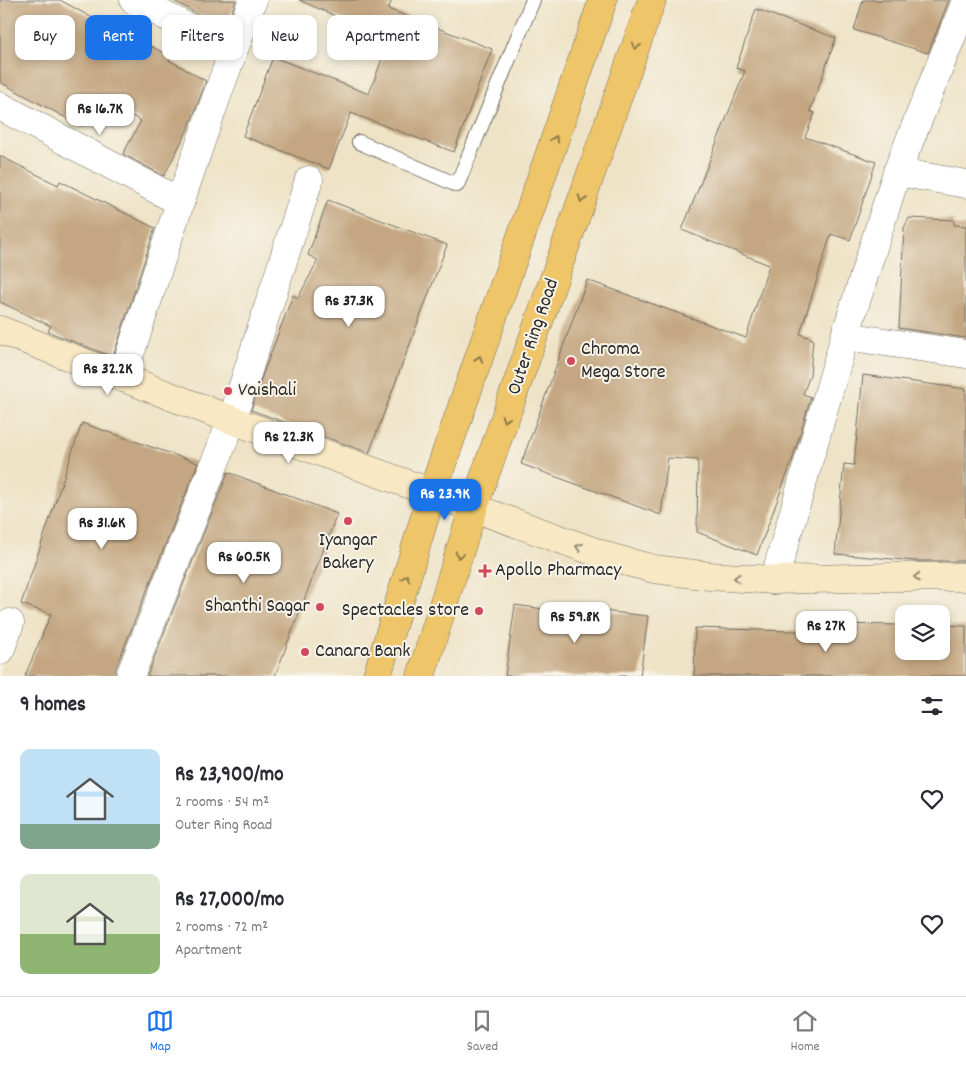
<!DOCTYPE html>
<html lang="en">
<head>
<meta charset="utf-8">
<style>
	:root { --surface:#fff; --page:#f7f7f7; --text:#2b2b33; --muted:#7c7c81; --line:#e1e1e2; --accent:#1a73e8 }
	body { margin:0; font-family:Dekko,sans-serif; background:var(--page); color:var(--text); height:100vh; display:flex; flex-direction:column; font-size:19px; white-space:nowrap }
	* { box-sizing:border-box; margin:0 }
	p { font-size:16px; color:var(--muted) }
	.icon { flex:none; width:28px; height:28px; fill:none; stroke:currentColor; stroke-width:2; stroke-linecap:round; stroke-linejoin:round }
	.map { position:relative; height:676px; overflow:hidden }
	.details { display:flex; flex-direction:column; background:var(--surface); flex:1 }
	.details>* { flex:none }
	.hud { position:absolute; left:15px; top:15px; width:500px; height:45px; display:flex; gap:10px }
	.fabs { position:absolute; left:895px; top:605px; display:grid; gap:10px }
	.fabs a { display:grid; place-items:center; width:55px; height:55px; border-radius:10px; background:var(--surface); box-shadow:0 2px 8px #0003; font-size:25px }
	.price { position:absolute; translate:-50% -42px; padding:0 11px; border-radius:10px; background:#fff; color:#222; font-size:16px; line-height:32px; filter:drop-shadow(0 1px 2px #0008) }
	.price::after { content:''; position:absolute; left:50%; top:30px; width:15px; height:11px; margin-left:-8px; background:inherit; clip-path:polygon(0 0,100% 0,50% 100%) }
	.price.current { background:var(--accent); color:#fff }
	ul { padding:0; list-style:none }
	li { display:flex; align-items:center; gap:15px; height:125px; padding:0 20px }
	li span { display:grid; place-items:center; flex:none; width:140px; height:100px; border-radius:10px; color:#555 }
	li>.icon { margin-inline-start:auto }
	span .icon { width:60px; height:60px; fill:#fffc; stroke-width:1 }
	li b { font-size:21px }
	h2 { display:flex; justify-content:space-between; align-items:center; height:60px; padding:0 20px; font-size:21px }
	.chip { padding:0 18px; border-radius:10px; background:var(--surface); box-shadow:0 2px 8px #0003; font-size:18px; line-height:45px }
	.chip.current { background:var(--accent); color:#fff }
	.tabs { display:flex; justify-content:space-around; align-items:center; height:70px; border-top:1px solid var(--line); background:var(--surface); font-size:14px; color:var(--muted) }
	.tabs a { display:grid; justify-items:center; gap:2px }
	.tabs .current { color:var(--accent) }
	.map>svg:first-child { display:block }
	.building { fill:#c4a782 }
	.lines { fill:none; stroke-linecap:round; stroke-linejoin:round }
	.lane-casing { stroke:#6f6b61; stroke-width:16 }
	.street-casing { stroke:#6f6b61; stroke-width:29 }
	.secondary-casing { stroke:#6f6b61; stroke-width:29 }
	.highway-casing { stroke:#6f6b61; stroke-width:29 }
	.lane { stroke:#fff; stroke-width:14 }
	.street { stroke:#fff; stroke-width:28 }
	.secondary { stroke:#f8e8c3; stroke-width:28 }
	.highway { stroke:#eec569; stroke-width:28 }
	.oneway { stroke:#8c784a }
	.oneway2 { stroke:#928a77 }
	.poi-dot { fill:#d1495b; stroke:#f7f3e8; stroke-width:2 }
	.labels { text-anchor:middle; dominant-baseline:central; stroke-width:4; stroke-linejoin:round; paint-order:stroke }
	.street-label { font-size:20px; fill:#2b2b2b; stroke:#f7f3e8 }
	.poi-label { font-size:20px; fill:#2b2b2b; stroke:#f7f3e8; text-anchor:start }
</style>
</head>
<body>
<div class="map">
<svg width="966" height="676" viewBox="0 0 966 676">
	<rect width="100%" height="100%" fill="#f7f3e8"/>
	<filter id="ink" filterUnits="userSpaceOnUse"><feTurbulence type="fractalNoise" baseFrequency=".02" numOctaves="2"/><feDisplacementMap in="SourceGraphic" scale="10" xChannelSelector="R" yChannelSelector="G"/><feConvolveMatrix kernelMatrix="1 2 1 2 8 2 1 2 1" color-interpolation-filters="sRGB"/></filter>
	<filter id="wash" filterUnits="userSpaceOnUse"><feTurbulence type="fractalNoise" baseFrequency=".0096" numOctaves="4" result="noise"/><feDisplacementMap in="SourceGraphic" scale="20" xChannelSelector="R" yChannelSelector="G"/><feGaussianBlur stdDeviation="1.12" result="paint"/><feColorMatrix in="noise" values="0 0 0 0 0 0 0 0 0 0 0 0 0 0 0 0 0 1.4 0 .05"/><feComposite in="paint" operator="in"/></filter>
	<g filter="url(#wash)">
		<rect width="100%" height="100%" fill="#eee3c6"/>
		<g id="blocks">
			<path class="building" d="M0,0h60l76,42 2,-3 33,18 -2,3 37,21 -17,46 -25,49 -41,-22 18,-33 -44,-25 -16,30 -81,-44z
				M172,0h64l-11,29z
				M299,0h93l-4,9 104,40 -38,103 -103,-39 -22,56 -86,-33 30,-79 96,37 20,-54z
				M863,0h86l-21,53 -74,-23z
				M756,9l80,29 -26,73 5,2 -10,24 71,25 -26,78 -19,-6 -31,100 13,5 -3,36 -7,19 8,3 -19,64 -35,94 -60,-23 1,-72 -30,-2 -7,57 -140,-51 66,-184 159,58 23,-73 -87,-35 63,-159 -9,-3z
				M0,156l58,29 2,-4 95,47 -42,129 -59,-23 -6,-3 3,-5 -51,-24z
				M328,200l119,45 -78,208 -118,-43 13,-39 29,-76 5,3 20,-38 -10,-5z
				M909,218l45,2v5l12,1v112l-67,-10 5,-100z
				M863,375l103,14v172h-51l-80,-7 9,-90 10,1z
				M82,423l116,40 -83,207v6h-90l26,-62 -30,-10z
				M228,472l109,42 -62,162h-128z
				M515,605l87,12 1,-6 45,5 -8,60h-135z
				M823,624l81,1v26h37v-26l25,1v50h-272l1,-48 128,4z"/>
		</g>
	</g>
	<g filter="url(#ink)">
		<use href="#blocks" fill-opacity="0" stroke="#6f6b61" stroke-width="1"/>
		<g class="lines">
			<g class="lane-casing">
				<path id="lane" d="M359,142l98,43 76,-185"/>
			</g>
			<g class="street-casing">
				<path id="street" d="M134,0l99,50
					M0,106l180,96
					M897,172l69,12
					M845,336l121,18
					M122,378c42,-126 82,-254 131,-378
					M774,580l71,-244 52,-164 69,-171
					M0,651l10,-28
					M130,676l102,-256 77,-240"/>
			</g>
			<g class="secondary-casing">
				<path id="secondary" d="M0,330l232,90 377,137 45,12 56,7 64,4 116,-3h76"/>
			</g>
			<g class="highway-casing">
				<path id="highway" d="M377,676l55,-183 171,-493
					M421,676l52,-167 179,-509"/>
			</g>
			<use href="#lane" class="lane"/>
			<use href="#street" class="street"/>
			<use href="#secondary" class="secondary"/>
			<use href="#highway" class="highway"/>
		</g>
		<defs><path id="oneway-chevron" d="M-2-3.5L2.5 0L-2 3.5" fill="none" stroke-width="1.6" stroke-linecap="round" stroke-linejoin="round" transform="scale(1.25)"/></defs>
		<g class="oneway">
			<use href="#oneway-chevron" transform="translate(636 46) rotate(109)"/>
			<use href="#oneway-chevron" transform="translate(555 139) rotate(-71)"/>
			<use href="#oneway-chevron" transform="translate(582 199) rotate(109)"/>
			<use href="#oneway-chevron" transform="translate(479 359) rotate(-71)"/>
			<use href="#oneway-chevron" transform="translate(505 419) rotate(109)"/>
			<use href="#oneway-chevron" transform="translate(459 555) rotate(107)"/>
			<use href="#oneway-chevron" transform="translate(406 578) rotate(-74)"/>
		</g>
		<g class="oneway2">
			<use href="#oneway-chevron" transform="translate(579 547) rotate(-160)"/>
			<use href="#oneway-chevron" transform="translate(917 577) rotate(-180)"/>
			<use href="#oneway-chevron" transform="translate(737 578) rotate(-177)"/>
		</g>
	</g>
	<g class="poi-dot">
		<circle cx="571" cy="361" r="5"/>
		<circle cx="228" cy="391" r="5"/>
		<circle cx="348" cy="521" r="5"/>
		<path d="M482.5 563.5h5v5h5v5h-5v5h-5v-5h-5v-5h5z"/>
		<circle cx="320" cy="607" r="5"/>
		<circle cx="479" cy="611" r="5"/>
		<circle cx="305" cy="652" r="5"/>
	</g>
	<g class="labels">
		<g class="street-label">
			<text transform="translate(534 337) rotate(-71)">Outer Ring Road</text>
		</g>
		<g class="poi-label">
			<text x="581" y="350">Chroma<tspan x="581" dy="23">Mega Store</tspan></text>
			<text x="238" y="391">Vaishali</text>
			<text x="348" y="541" text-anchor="middle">Iyangar<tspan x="348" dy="23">Bakery</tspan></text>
			<text x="495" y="571">Apollo Pharmacy</text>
			<text x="310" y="607" text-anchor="end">Shanthi Sagar</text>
			<text x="469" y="611" text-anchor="end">Spectacles store</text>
			<text x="315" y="652">Canara Bank</text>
		</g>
	</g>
</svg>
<div class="fabs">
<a><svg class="icon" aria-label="layers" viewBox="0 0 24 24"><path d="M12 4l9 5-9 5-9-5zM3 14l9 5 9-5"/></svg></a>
</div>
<b class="price" style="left:100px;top:136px">Rs 16.7K</b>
<b class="price" style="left:349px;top:328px">Rs 37.3K</b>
<b class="price" style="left:108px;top:396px">Rs 32.2K</b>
<b class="price" style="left:289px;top:464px">Rs 22.3K</b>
<b class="price current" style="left:445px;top:521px">Rs 23.9K</b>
<b class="price" style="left:102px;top:550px">Rs 31.6K</b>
<b class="price" style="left:244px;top:584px">Rs 60.5K</b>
<b class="price" style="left:575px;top:644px">Rs 59.8K</b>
<b class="price" style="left:826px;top:653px">Rs 27K</b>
<div class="hud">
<a class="chip">Buy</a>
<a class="chip current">Rent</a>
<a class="chip">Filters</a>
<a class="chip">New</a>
<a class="chip">Apartment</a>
</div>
</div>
<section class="details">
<h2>9 homes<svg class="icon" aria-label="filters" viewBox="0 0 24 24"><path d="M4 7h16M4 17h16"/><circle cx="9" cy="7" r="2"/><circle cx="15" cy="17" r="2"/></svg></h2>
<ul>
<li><span style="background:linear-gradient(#bfe0f5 75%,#7fa58c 0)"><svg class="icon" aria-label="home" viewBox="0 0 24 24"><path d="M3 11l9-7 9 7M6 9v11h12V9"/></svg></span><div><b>Rs 23,900/mo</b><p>2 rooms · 54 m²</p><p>Outer Ring Road</p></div><svg class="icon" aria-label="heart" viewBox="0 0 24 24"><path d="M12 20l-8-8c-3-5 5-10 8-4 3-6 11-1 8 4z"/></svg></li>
<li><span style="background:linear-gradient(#dfe7d0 60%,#8fb573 0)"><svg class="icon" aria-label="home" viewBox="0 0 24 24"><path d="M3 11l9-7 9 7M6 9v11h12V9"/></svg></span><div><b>Rs 27,000/mo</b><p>2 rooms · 72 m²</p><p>Apartment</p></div><svg class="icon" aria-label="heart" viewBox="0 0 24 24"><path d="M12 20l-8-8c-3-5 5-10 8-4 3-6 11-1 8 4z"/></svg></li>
</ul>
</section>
<nav class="tabs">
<a class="current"><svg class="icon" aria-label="map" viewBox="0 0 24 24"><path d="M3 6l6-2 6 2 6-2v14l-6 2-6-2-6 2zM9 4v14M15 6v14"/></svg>Map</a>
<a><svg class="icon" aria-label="saved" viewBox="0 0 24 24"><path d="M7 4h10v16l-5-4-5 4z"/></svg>Saved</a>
<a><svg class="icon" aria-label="home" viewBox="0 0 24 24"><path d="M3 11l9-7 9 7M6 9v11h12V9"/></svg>Home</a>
</nav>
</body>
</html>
